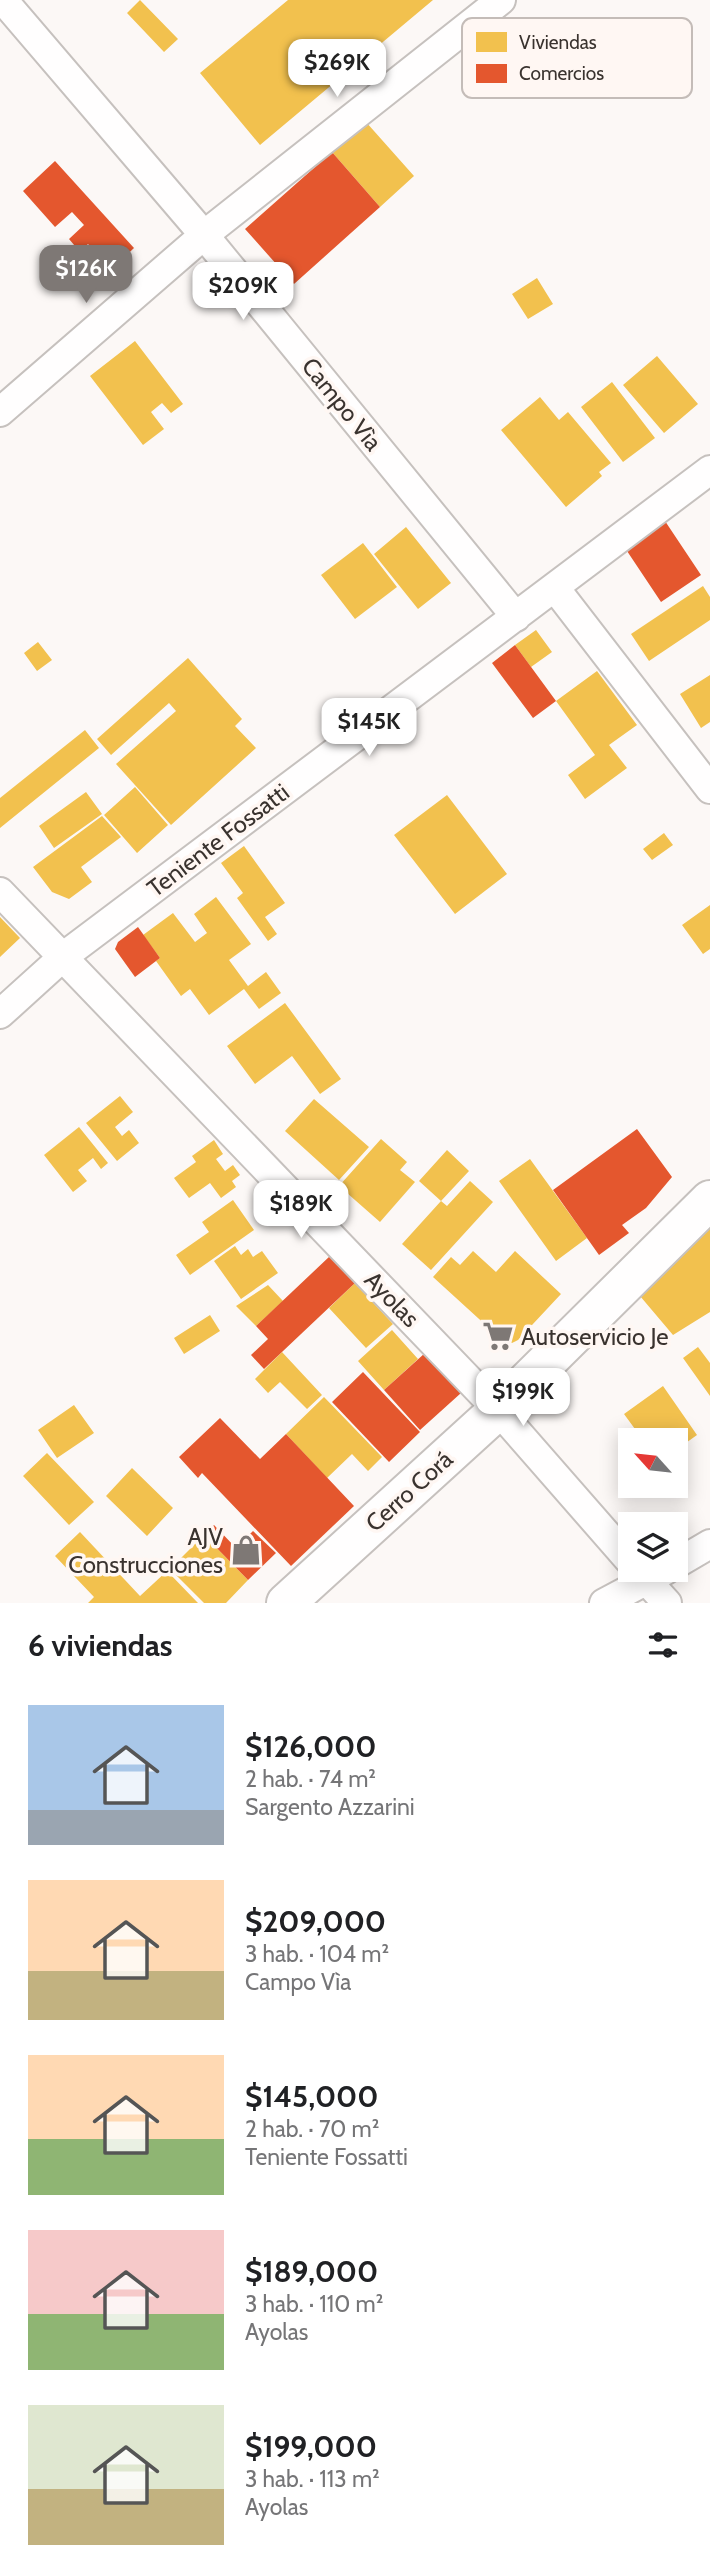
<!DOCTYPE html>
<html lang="es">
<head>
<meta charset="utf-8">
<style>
	:root { --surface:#fff; --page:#f2f2f2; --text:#202124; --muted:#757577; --accent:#7e7875 }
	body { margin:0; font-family:Cabin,sans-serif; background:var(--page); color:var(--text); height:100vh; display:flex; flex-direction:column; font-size:26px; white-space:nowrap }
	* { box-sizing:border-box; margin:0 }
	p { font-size:23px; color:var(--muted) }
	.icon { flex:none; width:38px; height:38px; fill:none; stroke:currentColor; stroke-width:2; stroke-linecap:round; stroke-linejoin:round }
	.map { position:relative; height:1603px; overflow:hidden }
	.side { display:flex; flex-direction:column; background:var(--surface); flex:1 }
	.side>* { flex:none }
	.needle { width:46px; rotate:297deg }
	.fabs { position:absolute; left:618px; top:1428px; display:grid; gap:14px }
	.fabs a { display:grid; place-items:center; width:70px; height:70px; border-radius:0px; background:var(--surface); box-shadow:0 4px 18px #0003; font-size:35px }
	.price { position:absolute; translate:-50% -60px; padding:0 16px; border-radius:14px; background:#fff; color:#222; font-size:23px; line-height:46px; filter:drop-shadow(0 2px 4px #0008) }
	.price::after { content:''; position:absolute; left:50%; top:42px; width:21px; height:16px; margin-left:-10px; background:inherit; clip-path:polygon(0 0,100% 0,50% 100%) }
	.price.selected { background:var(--accent); color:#fff }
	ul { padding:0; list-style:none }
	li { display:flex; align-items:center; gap:21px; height:175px; padding:0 28px }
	li span { display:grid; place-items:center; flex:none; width:196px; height:140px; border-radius:0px; color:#555 }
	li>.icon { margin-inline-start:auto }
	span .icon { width:84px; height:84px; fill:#fffc; stroke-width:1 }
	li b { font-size:30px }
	h2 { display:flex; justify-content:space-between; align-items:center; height:84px; padding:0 28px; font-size:30px }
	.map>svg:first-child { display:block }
	.homes { fill:#f2c14e }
	.shops { fill:#e4572e }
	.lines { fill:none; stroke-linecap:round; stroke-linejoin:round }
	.street-casing { stroke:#c6c1be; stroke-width:32 }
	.secondary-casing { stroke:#c6c1be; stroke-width:42 }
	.street { stroke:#fffefe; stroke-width:28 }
	.secondary { stroke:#fffefe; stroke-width:38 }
	.labels { text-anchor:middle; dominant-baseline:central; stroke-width:7; stroke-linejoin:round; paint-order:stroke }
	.street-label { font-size:24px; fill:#3a332f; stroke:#fff7f3 }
	.poi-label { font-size:24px; fill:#3a332f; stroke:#fff7f3; text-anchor:start }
	.key { fill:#fff7f3; stroke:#c4bcb8; stroke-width:2 }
	.key-label { font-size:19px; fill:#3a332f }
</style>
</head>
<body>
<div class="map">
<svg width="710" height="1603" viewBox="0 0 710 1603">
	<rect width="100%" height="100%" fill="#fcf8f6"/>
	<path class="homes" d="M140,0l38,39 -14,13 -37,-39z
		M288,0h145l-173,145 -60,-72z
		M366,122l48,54 -34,31 -48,-55z
		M537,278l16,26 -25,15 -16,-25z
		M135,341l48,63 -12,9 -9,-10 -11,9 13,17 -21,16 -53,-69z
		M657,356l41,48 -34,29 -41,-48z
		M612,382l43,56 -32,24 -42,-55z
		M540,397l19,23 9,-8 43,51 -12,9 3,4 -36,31 -65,-77z
		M406,527l45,56 -33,26 -44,-55z
		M363,543l34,44 -42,32 -34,-44z
		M703,586l7,11v23l-61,41 -18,-27z
		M536,630l16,22 -21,15 -16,-22z
		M38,642l14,18 -15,11 -13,-18z
		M188,658l54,61 -7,7 21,22 -85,77 -55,-61 60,-53 -7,-8 -58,52 -14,-16z
		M597,671l40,54 -28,20 18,23 -42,31 -17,-24 27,-20 -39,-54z
		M710,675v47l-9,6 -21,-34z
		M85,730l14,18 -99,80v-30z
		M135,787l33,38 -31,28 -33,-38z
		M86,792l16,22 -48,34 -15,-22z
		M447,795l60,79 -52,40 -61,-79z
		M102,816l19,21 -40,30 11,15 -23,17 -17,-7 -19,-25z
		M664,833l9,12 -21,15 -9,-11z
		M244,846l41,57 -20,14 12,17 -9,7 -31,-43 6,-5 -22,-30z
		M216,897l35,47 -22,16 19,26 18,-14 15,21 -22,16 -15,-20 -35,26 -19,-26 -9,7 -25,-35 4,-3 -17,-23 30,-22 22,29 12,-9 -13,-19z
		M710,905v44l-7,5 -21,-29z
		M0,917l20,21 -20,19z
		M285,1003l56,76 -21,15 -28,-38 -37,28 -28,-38z
		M120,1096l13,16 -18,15 7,9 7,-6 10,13 -22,18 -31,-38z
		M314,1099l55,48 -30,33 -54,-49z
		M79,1127l29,36 -7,6 -8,-11 -15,12 9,11 -14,11 -29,-37z
		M381,1139l26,23 -7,8 15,12 -35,40 -41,-36z
		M214,1140l9,14 -7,5 9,12 8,-6 7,10 -8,6 4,6 -15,11 -11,-15 -21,15 -15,-20 22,-16 -4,-6z
		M447,1150l22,21 -28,30 6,5 23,-25 23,21 -62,68 -29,-26 39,-43 -22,-20z
		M530,1159l57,79 -31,23 -57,-80z
		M233,1200l21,30 -64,45 -14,-20 33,-23 -7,-10z
		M710,1225v87l-37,23 -33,-39z
		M235,1246l6,9 7,-6 5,8 9,-6 16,22 -37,26 -27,-38z
		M473,1251l23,21 19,-21 46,43 -43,46 -6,3 -11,-4 -68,-62 18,-20 9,8z
		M355,1283l38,41 -27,24 -37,-40z
		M268,1285l15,16 -27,25 -20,-20z
		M210,1315l10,16 -36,23 -10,-16z
		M392,1330l26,29 -34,31 -26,-29z
		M698,1347l12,16v33l-27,-38z
		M282,1352l40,43 -15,14 -27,-27 -12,11 -13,-14z
		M663,1386l34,49 -21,15v-10h-33l-19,-26z
		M324,1397l58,60 -14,14 -16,-17 -25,24 -41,-44z
		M74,1405l20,28 -37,25 -19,-28z
		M47,1453l47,49 -25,23 -46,-49z
		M132,1468l41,40 -26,28 -41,-40z
		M80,1532l60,64 27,-25 31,32h-110l6,-6 -39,-41z
		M204,1535l44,45 -22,23h-22l-34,-34z"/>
	<path class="shops" d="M332,152l48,55 -86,77 -49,-55z
		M55,161l79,87 -23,22 -23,-26 -8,8 -11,-13 15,-14 -12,-13 -17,15 -32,-36z
		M665,521l36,54 -40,27 -36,-54z
		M515,645l41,56 -23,17 -41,-55z
		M138,927l22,31 -25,19 -20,-28 3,-7z
		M637,1129l35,48 -26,31 -24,17 7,8 -30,22 -46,-65z
		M330,1256l25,27 -91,86 -13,-14 17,-16 -12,-13z
		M435,1344l36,40 -51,46 -36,-40z
		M363,1372l57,60 -31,30 -57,-60z
		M220,1418l40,41 26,-25 68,72 -63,60 -89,-93 -4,5 -19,-21z
		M214,1525l22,23 17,-17 23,22 -28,27 -44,-45z"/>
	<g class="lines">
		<g class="street-casing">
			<path id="street" d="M3,0l201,235 312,382
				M0,412l204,-177 297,-235
				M555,588l155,201
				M0,892l498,518 132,151
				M0,1014l64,-58 646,-486
				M676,1564l34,-20
				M637,1570l30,33
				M604,1603l62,-33"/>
		</g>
		<g class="secondary-casing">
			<path id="secondary" d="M286,1603l212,-193 212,-210"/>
		</g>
		<use href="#street" class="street"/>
		<use href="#secondary" class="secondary"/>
	</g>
	<defs>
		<g id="supermarket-bare" transform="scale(2.415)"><path d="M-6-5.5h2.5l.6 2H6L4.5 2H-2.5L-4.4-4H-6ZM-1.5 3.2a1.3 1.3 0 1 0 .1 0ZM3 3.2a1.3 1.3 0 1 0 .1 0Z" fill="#7e7875" stroke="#fff7f3" stroke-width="2.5" paint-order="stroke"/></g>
		<g id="shop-bare" transform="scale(2.415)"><path d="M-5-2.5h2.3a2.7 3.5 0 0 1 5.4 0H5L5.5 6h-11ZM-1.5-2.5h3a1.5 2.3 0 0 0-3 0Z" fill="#7e7875" stroke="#fff7f3" stroke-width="2.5" paint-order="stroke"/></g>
	</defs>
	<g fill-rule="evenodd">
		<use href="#supermarket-bare" x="498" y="1336"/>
		<use href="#shop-bare" x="246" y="1550"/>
	</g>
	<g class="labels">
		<g class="street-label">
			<text transform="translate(342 404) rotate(51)">Campo Vìa</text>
			<text transform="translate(218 840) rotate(-37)">Teniente Fossatti</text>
			<text transform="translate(392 1299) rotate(46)">Ayolas</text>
			<text transform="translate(409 1491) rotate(-42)">Cerro Corá</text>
		</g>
		<g class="poi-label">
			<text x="521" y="1336">Autoservicio Je</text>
			<text x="223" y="1536" text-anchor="end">AJV<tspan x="223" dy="28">Construcciones</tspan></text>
		</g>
	</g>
	<rect x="462" y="18" width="230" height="80" rx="10" class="key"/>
	<rect x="476" y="32" width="31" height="20" fill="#f2c14e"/>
	<rect x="476" y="64" width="31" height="19" fill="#e4572e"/>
	<g class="key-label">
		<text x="519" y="49">Viviendas</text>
		<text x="519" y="80">Comercios</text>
	</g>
</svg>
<div class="fabs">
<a><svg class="needle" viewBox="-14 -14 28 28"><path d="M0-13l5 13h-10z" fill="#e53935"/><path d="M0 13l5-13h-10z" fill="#757577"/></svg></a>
<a><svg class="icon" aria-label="layers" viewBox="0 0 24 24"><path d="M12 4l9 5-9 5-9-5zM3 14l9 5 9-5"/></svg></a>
</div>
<b class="price" style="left:337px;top:99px">$269K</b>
<b class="price selected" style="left:86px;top:305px">$126K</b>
<b class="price" style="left:243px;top:322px">$209K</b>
<b class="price" style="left:369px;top:758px">$145K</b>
<b class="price" style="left:301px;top:1240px">$189K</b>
<b class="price" style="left:523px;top:1428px">$199K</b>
</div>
<section class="side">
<h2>6 viviendas<svg class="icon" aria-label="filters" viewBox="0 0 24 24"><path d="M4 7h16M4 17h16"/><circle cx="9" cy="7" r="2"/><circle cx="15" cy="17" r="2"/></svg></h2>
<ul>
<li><span style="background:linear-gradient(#a9c7e8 75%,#9aa5b1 0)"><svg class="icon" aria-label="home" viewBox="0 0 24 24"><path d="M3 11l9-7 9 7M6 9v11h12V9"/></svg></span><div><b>$126,000</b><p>2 hab. · 74 m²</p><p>Sargento Azzarini</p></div></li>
<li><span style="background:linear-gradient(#ffd9b3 65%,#c2b280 0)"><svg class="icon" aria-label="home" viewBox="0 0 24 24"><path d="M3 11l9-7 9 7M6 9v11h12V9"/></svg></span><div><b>$209,000</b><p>3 hab. · 104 m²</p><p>Campo Vìa</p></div></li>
<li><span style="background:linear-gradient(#ffd9b3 60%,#8fb573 0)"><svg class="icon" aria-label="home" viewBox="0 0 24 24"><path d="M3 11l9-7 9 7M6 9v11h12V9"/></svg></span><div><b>$145,000</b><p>2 hab. · 70 m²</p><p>Teniente Fossatti</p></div></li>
<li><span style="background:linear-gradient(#f6c9c9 60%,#8fb573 0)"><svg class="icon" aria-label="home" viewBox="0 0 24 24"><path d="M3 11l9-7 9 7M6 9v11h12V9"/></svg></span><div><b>$189,000</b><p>3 hab. · 110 m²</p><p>Ayolas</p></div></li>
<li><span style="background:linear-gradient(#dfe7d0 60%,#c2b280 0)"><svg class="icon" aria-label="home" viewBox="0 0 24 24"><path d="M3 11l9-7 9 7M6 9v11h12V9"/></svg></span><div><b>$199,000</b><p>3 hab. · 113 m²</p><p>Ayolas</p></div></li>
</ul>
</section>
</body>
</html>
